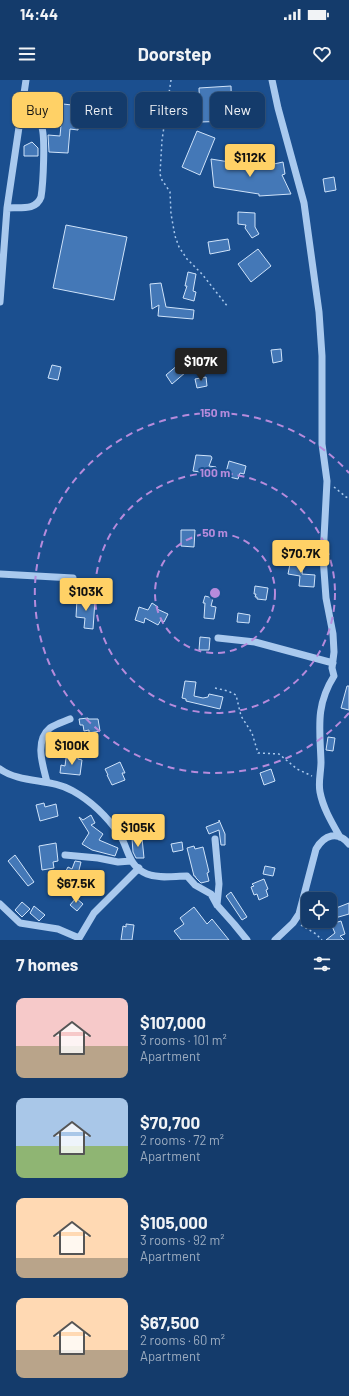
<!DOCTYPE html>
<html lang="en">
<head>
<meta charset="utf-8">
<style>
	:root { --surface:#143b6b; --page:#214673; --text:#f1f3f6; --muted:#9dadc1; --line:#33557e; --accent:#ffd166 }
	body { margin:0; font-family:Barlow,sans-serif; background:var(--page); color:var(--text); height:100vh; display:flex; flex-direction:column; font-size:15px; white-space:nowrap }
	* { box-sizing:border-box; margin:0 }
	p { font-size:13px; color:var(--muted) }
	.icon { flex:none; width:22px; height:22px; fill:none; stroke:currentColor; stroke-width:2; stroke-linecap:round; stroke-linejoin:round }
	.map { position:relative; height:860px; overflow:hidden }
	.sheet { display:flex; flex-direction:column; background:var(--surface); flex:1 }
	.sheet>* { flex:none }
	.hud { position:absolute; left:12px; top:12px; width:325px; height:36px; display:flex; gap:8px }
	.buttons { position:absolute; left:301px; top:812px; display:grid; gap:8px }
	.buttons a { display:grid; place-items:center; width:36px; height:36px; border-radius:8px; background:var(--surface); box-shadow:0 1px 3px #0004,0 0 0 1px var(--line); font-size:20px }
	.price { position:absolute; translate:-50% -34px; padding:0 9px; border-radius:4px; background:var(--accent); color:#111; font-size:13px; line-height:26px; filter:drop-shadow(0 1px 2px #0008) }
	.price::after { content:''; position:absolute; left:50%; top:24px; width:12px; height:9px; margin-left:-6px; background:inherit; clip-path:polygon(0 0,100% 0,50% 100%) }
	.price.selected { background:#222; color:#fff }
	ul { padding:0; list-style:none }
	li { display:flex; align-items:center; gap:12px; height:100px; padding:0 16px }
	li span { display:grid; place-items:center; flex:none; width:112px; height:80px; border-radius:8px; color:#555 }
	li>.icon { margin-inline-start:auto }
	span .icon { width:48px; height:48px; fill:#fffc; stroke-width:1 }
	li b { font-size:17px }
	h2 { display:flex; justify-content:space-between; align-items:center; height:48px; padding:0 16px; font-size:17px }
	.chip { padding:0 14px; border-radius:8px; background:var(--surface); box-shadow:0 1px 3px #0004,0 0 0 1px var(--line); font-size:14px; line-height:36px }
	.chip.selected { background:var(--accent); color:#111 }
	.status { display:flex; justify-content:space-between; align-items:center; height:28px; padding:0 20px; background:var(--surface); direction:ltr }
	.status svg { height:11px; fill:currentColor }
	header { display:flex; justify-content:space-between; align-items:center; height:52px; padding:0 16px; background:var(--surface); font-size:18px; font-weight:700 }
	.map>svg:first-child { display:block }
	.building { fill:#4478b7; stroke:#cfe3fa }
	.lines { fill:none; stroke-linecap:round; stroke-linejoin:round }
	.path { stroke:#a9c9ee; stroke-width:1.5; stroke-dasharray:2 3; stroke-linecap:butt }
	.minor { stroke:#a9c9ee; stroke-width:7 }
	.ring { fill:none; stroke:#b68bdc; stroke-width:2; stroke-dasharray:7 5 }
	.centre { fill:#b68bdc; stroke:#1b4f8f; stroke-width:2 }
	.ring-label { font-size:12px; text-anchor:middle; font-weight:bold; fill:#b68bdc; stroke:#1b4f8f; stroke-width:4; stroke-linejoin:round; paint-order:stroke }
</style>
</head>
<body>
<div class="status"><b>14:44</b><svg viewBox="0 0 49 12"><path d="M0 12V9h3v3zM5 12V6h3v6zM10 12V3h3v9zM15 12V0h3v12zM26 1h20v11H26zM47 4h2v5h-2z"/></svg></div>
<header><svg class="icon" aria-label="menu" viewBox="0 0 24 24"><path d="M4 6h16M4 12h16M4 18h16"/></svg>Doorstep<svg class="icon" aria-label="heart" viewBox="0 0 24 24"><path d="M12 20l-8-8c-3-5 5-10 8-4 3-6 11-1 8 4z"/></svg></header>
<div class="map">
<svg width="349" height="860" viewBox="0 0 349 860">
	<rect width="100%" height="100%" fill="#1b4f8f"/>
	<path class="building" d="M231,6l1,35 -32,1 -1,-34z
		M44,12l16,3 -1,9 -16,-3z
		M63,24l18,2 -3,24 -8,-1 -2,24 -19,-1 -1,-17 12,1z
		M197,51l18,7 -15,37 -18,-8z
		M32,62l6,6v8h-14v-10z
		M211,79l49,8 23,-5 2,12 -3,1 9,19 -32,2v-2l-45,-7z
		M334,97l2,13 -11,2 -2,-13z
		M238,132l17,1v14l4,7 -7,4 -7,-10 1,-3 -8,-1z
		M66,145l61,12 -13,63 -61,-12z
		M228,159l2,11 -20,4 -2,-12z
		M258,169l13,17 -20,16 -13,-18z
		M188,192l8,2 -3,17 3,1 -2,9 -11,-3 4,-12h-2z
		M161,203l5,24 28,3 -1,9 -35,-3 1,-11 -7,4 -2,-25z
		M281,269l1,12 -9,2 -2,-13z
		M179,284l7,8 -14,12 -6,-9z
		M52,285l9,2 -3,13 -10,-2z
		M206,297l1,9 -10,2 -2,-9z
		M196,375l15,1 1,2 -3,8 7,1 -1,7 -22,-3z
		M229,381l17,5 -2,8 -4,-1 -2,6 -13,-3z
		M181,450h14l-1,17 -13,-1z
		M291,479l13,2 -2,13 13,1 -1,12 -15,-1 1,-10 -12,-2z
		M255,506l13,2 -2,12 -9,-1v-2h-2l1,-3h-2z
		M90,507l10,1v10l-10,-1z
		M205,516l8,2 -2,8 5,1 -2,12 -10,-1 1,-15h-2z
		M77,519l18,1 -2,29 -9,-1 1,-10 -9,-1z
		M152,523l6,4 -1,2 11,5 -4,8 -3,-2 -3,5 -13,-7 -1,5 -9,-3 4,-13 9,3z
		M238,533l12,2 -1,8 -12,-1z
		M200,557l10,1 -1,12h-10z
		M185,601l11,1 -2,14 9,2 5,-1 1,-3 14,3 -3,12 -34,-8v-2l-4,-1z
		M347,606h2v24l-8,-2z
		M88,638v1h10l2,12 -11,2v-3l-5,1 -1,-6h-3l-1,-6z
		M328,657l7,1 -2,13 -7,-1z
		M70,676l8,1v2l4,1 -2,15 -20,-2 1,-8 4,1 1,-8h4z
		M120,682l5,11h-3l3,7 -13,5 -5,-10h1l-3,-6z
		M271,689l4,12 -11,4 -4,-12z
		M44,723l1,4 11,-3 2,12 -18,5 -4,-16z
		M91,735l4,8 -4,2 12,9 -4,6 19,8 -3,8 -23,-6 -10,-6 7,-11 -10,-16 4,3z
		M219,740l6,14v11h-4l-2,-15 -10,4 -3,-7 13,-5z
		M132,758h10l2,20h-8l-3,-6z
		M182,762l1,8 -10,2 -2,-8z
		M56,763l2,18 -5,1 1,6 -12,2 -3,-24z
		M194,766l1,3 8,-2 6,25 -2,1 2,8 -8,2 -5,-5 -1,-2h-1l-7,-28z
		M15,775l19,27 -6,4 -20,-25z
		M75,781l6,1 -2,8 -11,19 -9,-5 9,-17 4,2z
		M265,786l10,2 -2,8 -10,-2z
		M264,799l4,10 -2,1 2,6 -9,4 -2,-6 -3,1 -3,-8 3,-1 -2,-2z
		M231,812l16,25 -5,3 -16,-24z
		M76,818l7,6 -6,7 -7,-6z
		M22,822l8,7 -8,8 -7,-7z
		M349,823v11l-14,4 -4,-8z
		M34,826l11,9 -6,6 -9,-8z
		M194,827l13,17 5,-5 17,21h-48l-7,-9 10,-7 -4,-6z
		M341,841l4,13 -5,2 4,4h-18l9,-7 -4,-9z
		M126,844l8,1 -2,15h-11l2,-14 3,1z"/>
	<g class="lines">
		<path class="path" d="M171,0l-9,60 -2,34 2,6 8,12 1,22 4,22 4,11 8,12 15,15 26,33
			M334,407l12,10 3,1
			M215,608l13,3 8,4 5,21 11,17 6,20 21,1 18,15 15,7
			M301,845l15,9 6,6"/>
		<path class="minor" d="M272,0l6,28 26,95 15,109 3,44v88l5,37 -4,76 3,41 7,36 1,18 -2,16 2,8c-19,30 -14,53 -13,86 0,10 -3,20 -1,30 3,16 12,31 20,45
			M7,128c13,-1 29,3 34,-11 2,-12 5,-63 0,-72 -4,-7 -12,-12 -19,-17
			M0,222l7,-94 19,-128
			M0,494l73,4
			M218,558l37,4 78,21
			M0,689c21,15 51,9 73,22 18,10 35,27 47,44 9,15 8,31 27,39 12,5 27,2 40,2l8,9 16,9 6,11 17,19 13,16
			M47,702c-4,-16 -13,-41 3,-54 6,-4 13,-6 20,-9
			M215,759l4,45 -2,21
			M65,775l33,3 20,4 13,-1
			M0,824l20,19 38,6 21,9
			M78,860l16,-27 45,-45
			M275,860l18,-17 6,-9 17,-65c8,-14 22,-19 33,-5"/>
	</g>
	<g class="ring">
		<circle cx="215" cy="513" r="60"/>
		<circle cx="215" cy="513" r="120"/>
		<path d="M349 633A180 180 0 1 1 349 393"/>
	</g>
	<circle cx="215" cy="513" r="6" class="centre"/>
	<g class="ring-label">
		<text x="215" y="337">150 m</text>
		<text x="215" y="397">100 m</text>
		<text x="215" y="457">50 m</text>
	</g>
</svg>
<div class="buttons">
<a><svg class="icon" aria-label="locate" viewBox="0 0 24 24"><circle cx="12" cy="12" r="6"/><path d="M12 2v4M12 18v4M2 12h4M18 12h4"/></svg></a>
</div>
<b class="price" style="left:250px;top:98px">$112K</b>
<b class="price selected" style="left:201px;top:302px">$107K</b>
<b class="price" style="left:301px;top:494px">$70.7K</b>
<b class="price" style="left:86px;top:532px">$103K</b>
<b class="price" style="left:72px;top:686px">$100K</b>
<b class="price" style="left:138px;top:768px">$105K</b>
<b class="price" style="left:76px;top:824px">$67.5K</b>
<div class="hud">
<a class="chip selected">Buy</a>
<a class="chip">Rent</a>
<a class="chip">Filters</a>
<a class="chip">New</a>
</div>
</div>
<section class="sheet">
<h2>7 homes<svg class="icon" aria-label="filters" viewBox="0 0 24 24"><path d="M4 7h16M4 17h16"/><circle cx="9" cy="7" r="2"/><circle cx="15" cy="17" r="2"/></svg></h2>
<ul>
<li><span style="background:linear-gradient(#f6c9c9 60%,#b9a48a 0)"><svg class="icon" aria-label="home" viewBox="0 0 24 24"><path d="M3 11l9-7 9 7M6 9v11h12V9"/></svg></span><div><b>$107,000</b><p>3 rooms · 101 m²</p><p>Apartment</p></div></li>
<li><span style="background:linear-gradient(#a9c7e8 60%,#8fb573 0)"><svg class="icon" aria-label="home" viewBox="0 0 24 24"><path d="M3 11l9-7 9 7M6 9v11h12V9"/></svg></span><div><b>$70,700</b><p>2 rooms · 72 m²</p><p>Apartment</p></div></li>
<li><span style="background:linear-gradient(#ffd9b3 75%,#b9a48a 0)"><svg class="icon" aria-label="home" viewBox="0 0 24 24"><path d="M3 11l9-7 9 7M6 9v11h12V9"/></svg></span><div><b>$105,000</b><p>3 rooms · 92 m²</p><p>Apartment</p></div></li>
<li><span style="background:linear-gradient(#ffd9b3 65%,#b9a48a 0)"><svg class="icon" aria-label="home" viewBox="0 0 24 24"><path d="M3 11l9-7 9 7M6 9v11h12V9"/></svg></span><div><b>$67,500</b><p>2 rooms · 60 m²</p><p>Apartment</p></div></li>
</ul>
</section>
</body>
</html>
